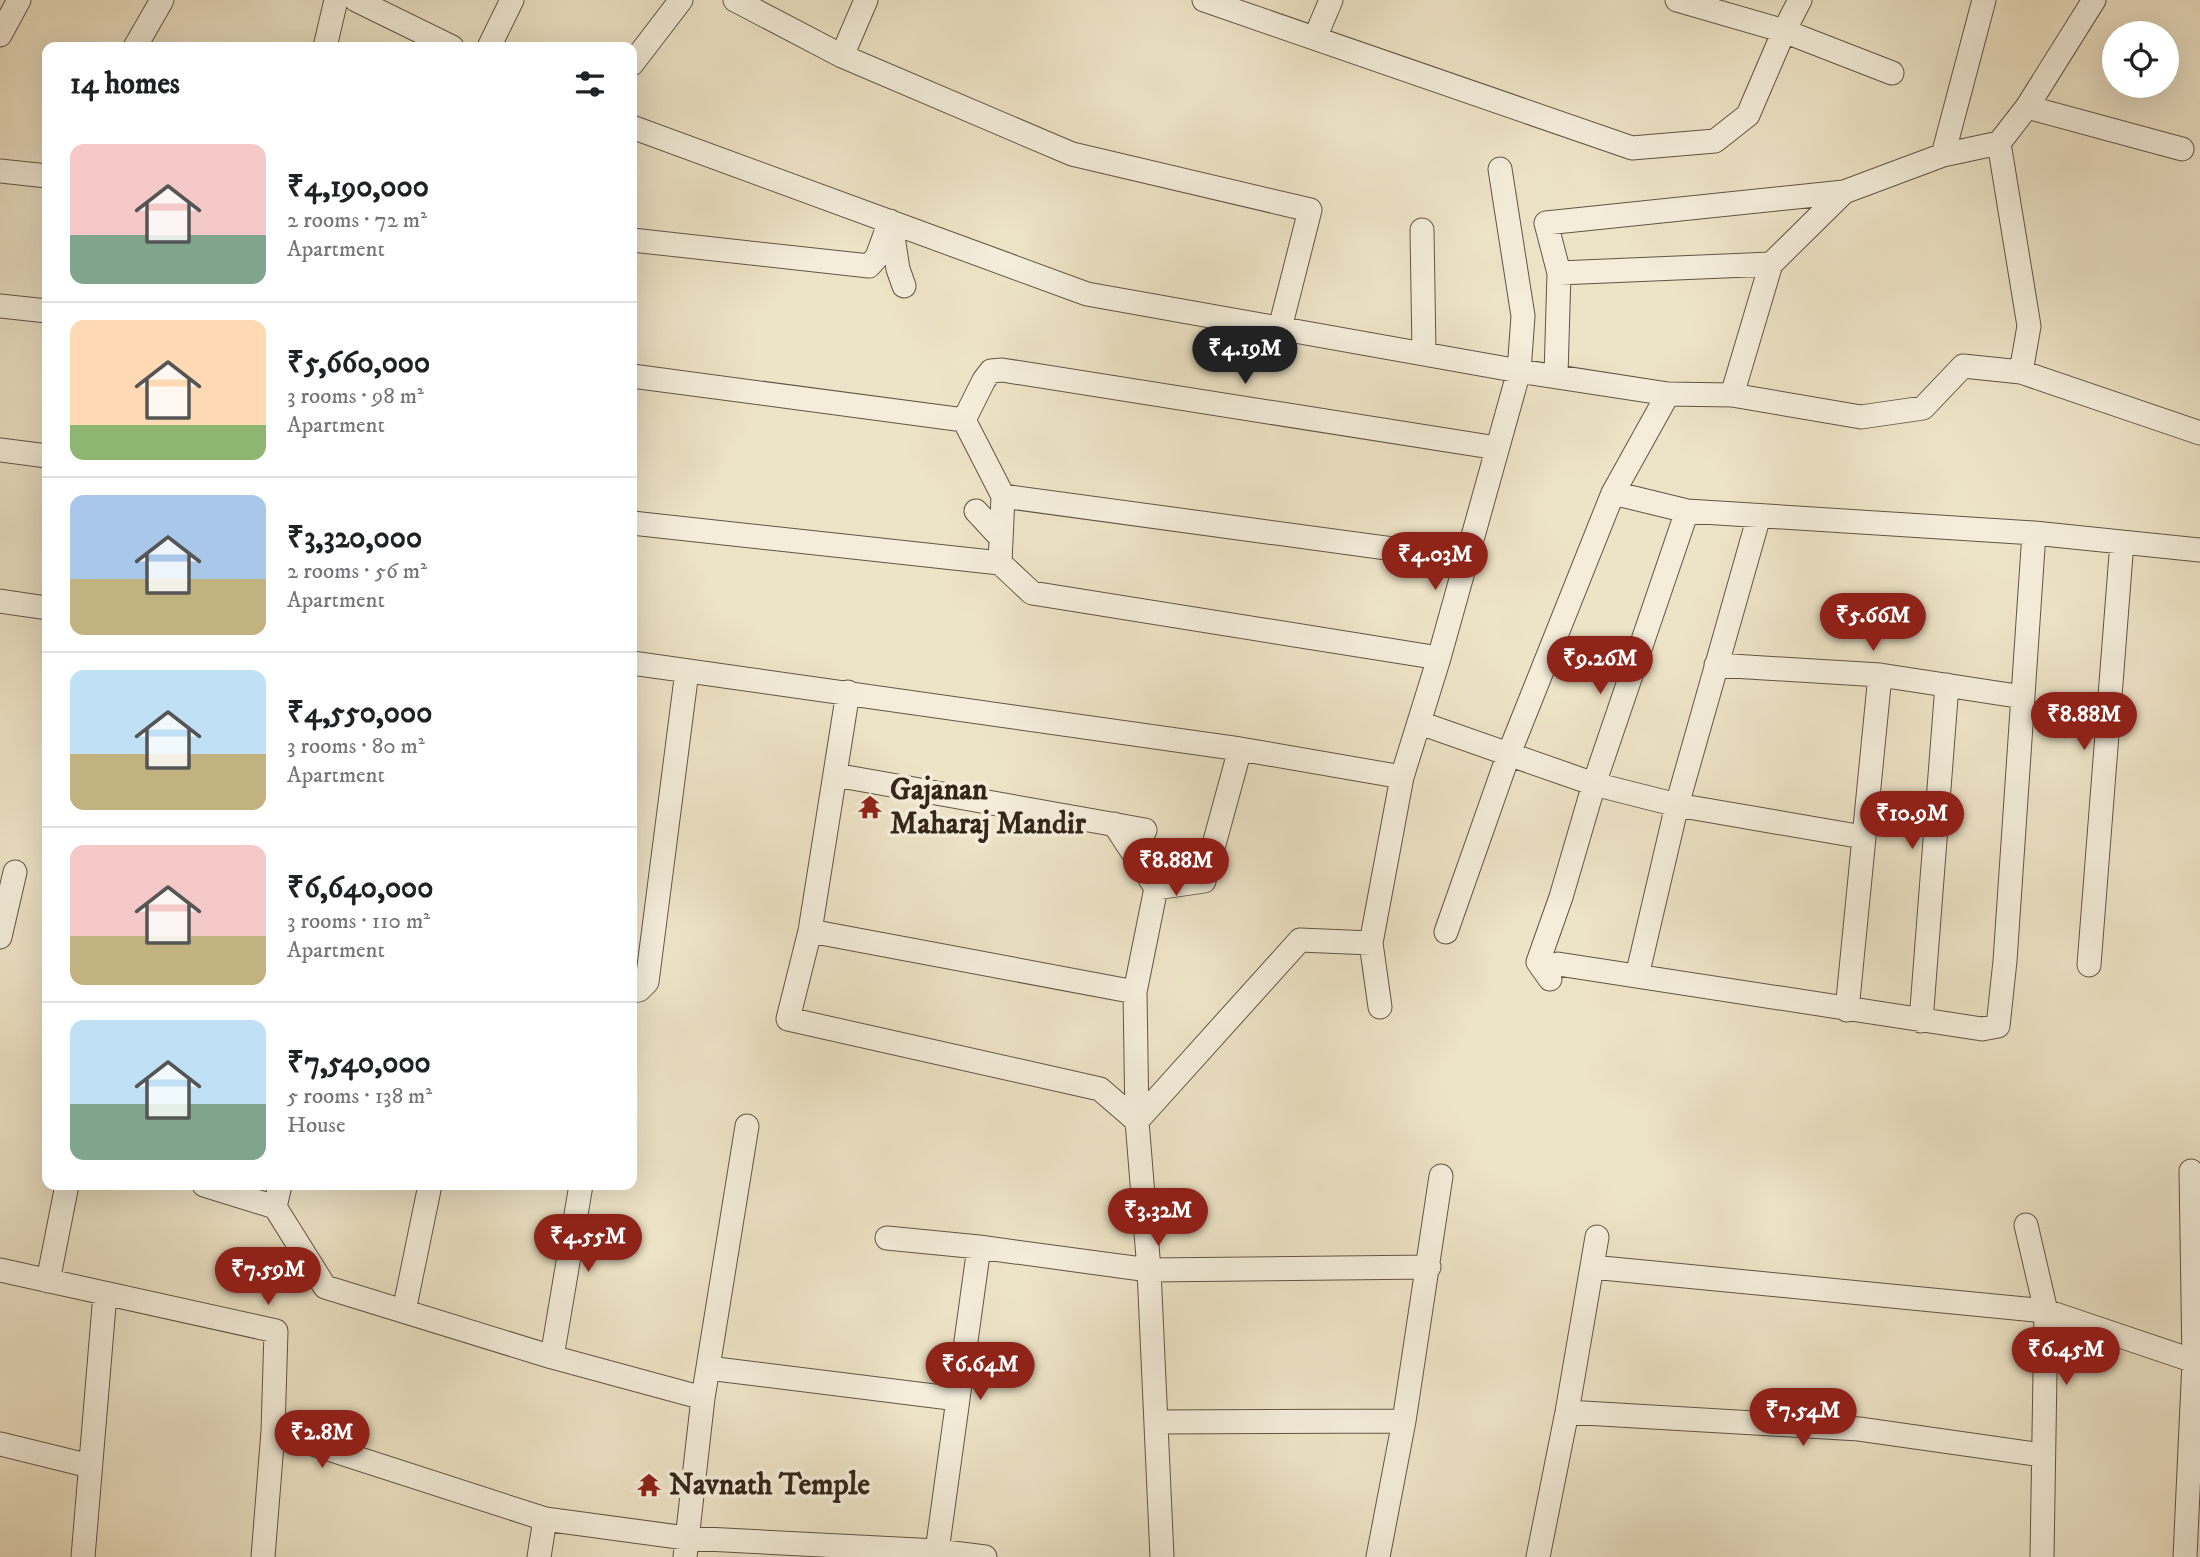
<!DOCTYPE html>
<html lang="en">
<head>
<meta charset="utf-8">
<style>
	:root { --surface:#fff; --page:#f2f2f2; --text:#202124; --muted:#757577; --line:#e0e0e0; --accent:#8f2418 }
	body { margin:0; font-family:"IM FELL DW Pica",serif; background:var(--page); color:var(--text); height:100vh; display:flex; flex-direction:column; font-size:26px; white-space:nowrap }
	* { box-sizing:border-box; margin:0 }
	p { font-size:23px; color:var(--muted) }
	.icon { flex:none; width:38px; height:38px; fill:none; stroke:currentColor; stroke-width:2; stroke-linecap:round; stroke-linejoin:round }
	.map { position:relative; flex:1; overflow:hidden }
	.drawer { position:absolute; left:42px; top:42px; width:595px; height:1148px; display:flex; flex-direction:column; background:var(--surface); border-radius:14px; box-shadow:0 7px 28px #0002 }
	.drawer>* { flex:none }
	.buttons { position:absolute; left:2102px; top:21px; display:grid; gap:14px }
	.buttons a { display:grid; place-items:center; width:77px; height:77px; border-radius:50%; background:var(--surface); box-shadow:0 7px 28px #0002; font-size:35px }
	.price { position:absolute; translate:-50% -60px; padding:0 16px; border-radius:24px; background:var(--accent); color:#fff; font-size:23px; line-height:46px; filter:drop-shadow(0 2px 4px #0008) }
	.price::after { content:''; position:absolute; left:50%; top:42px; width:21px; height:16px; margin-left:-10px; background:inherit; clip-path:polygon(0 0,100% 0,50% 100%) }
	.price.active { background:#222; color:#fff }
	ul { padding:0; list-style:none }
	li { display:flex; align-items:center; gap:21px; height:175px; padding:0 28px }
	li+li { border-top:2px solid var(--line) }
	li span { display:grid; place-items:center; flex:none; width:196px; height:140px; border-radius:14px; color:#555 }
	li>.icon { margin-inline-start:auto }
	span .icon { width:84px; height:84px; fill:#fffc; stroke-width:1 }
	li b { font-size:30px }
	h2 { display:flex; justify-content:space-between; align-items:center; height:84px; padding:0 28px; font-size:30px }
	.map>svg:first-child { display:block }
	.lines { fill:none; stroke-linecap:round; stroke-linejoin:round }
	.minor-casing { stroke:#625545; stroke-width:25 }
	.minor { stroke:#f3edda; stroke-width:23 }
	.labels { text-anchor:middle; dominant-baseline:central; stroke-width:7; stroke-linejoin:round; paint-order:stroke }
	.poi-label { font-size:30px; font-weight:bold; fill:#34261a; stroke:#f3edda; text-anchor:start }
</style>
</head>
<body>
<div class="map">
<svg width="2200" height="1557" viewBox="0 0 2200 1557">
	<rect width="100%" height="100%" fill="#ede3c6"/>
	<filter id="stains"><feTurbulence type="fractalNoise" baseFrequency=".00286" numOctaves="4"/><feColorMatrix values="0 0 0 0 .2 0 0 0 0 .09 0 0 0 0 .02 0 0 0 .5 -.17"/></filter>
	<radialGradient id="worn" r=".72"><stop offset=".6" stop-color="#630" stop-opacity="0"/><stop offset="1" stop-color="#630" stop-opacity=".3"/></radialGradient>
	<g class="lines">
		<g class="minor-casing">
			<path id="minor" d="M356,0l96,47
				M735,0l107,56 230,98 238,56 -30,118
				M1204,0l428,148 83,-7 33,-26 36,-84 16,-31
				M1677,0l107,31 108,42
				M0,35l19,-35
				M1315,38l16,-38
				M135,47l27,-47
				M325,47l11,-47
				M489,47l23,-47
				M842,56l24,-56
				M632,64l49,-64
				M2027,107l155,42
				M632,127l455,167 432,77 149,23 64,1 129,22 62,-9 40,-42 58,6 179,61
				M1999,143l30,183 -8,46
				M1943,155l41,-155
				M0,171l47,5
				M891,224l7,45 6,17
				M1422,230l2,122
				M632,240l237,26 8,-9 13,-36
				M1559,273l212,-9
				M0,306l47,5
				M1556,375l3,-102 -13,-50 298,-31
				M632,376l332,44 39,76 -3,67
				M1732,395l39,-131 73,-72 99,-37 56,-12 28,-36 67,-107
				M964,420l20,-40 7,-9 11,-1 495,78
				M0,450l47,6
				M1613,493l74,18 347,22 166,17
				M1003,496l464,63
				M976,511l25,27
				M632,523l368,40 32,30 407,65
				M0,601l47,7
				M632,663l608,86 162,28
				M1716,665l164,10 143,22
				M848,692l-38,239 -22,88 312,70 37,32 163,-181 71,3
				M1420,723l174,61 83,21 186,32
				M835,775l310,55
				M1114,824l42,64 -21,104
				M1156,888l48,-7 36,-132
				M810,931l325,61 2,129 12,149 13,287
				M1446,932l62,-176 105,-263 55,-99
				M0,937l15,-65
				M1558,964l424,65 16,-3 7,-65 29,-428
				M2089,965l33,-423
				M1637,976l40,-171 82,-289
				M1550,979l-12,-17 23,-65 33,-113 93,-273
				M632,991l7,-1 8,-8 40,-311
				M1380,1007l-9,-64 31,-166 37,-119 80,-287 4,-55 -23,-147
				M1847,1010l33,-335
				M1921,1021l26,-336
				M204,1185l71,22 50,80 227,70 151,41
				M275,1207l5,-22
				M2026,1225l20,86 -4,246
				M887,1238l92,9 170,23 280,-3
				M1592,1267l454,44 154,52
				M0,1270l276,61 -3,100 -10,126
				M48,1281l19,-96
				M404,1311l26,-126
				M552,1357l29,-172
				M708,1368l250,31
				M1567,1412l292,17 183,26
				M1156,1422l248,-1
				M273,1431l272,88 141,19 251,13 48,6
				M0,1444l90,22
				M937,1551l42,-304
				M83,1557l22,-263
				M539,1557l6,-38
				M685,1557l18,-159 44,-272
				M1378,1557l26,-136 37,-245
				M1538,1557l29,-145 30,-175
				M2185,1557l9,-195 -3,-191"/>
		</g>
		<use href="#minor" class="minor"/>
	</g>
	<defs>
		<g id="temple-bare" transform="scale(1.89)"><path d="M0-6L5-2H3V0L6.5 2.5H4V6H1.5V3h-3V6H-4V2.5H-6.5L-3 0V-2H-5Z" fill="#8f2418" stroke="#f3edda" stroke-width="2.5" paint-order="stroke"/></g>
	</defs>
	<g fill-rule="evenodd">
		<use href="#temple-bare" x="870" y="807"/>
		<use href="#temple-bare" x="649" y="1485"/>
	</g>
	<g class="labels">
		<g class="poi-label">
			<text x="890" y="790">Gajanan<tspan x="890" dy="34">Maharaj Mandir</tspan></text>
			<text x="669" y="1485">Navnath Temple</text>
		</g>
	</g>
	<rect width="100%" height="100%" filter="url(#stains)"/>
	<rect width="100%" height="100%" fill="url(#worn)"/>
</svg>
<div class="buttons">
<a><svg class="icon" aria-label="locate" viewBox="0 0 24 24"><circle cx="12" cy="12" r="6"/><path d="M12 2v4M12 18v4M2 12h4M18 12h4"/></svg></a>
</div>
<b class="price active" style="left:1245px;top:386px">₹4.19M</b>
<b class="price" style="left:1435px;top:592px">₹4.03M</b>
<b class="price" style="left:1873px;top:653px">₹5.66M</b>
<b class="price" style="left:1600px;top:696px">₹9.26M</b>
<b class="price" style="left:2084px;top:752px">₹8.88M</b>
<b class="price" style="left:1912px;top:851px">₹10.9M</b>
<b class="price" style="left:1176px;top:898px">₹8.88M</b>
<b class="price" style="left:1158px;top:1248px">₹3.32M</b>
<b class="price" style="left:588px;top:1274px">₹4.55M</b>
<b class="price" style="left:268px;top:1307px">₹7.59M</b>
<b class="price" style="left:2066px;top:1387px">₹6.45M</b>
<b class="price" style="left:980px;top:1402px">₹6.64M</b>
<b class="price" style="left:1803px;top:1448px">₹7.54M</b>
<b class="price" style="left:322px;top:1470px">₹2.8M</b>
<section class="drawer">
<h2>14 homes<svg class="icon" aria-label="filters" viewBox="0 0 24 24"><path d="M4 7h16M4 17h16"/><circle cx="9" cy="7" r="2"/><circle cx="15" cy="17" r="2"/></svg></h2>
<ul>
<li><span style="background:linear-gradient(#f6c9c9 65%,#7fa58c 0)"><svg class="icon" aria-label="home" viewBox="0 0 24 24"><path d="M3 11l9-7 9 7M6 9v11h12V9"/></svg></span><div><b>₹4,190,000</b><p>2 rooms · 72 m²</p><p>Apartment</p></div></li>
<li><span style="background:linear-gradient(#ffd9b3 75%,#8fb573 0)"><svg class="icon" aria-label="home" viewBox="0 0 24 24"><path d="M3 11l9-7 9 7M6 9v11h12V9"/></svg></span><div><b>₹5,660,000</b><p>3 rooms · 98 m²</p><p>Apartment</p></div></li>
<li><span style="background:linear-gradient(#a9c7e8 60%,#c2b280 0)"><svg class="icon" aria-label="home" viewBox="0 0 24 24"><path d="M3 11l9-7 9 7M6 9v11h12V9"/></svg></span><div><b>₹3,320,000</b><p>2 rooms · 56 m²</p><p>Apartment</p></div></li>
<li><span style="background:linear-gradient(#bfe0f5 60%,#c2b280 0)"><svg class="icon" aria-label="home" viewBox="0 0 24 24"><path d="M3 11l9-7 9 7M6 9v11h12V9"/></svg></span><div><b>₹4,550,000</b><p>3 rooms · 80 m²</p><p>Apartment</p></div></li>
<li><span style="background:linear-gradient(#f6c9c9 65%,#c2b280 0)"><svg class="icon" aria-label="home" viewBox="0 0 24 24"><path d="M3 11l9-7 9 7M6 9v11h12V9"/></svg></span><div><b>₹6,640,000</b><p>3 rooms · 110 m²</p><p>Apartment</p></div></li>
<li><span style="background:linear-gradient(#bfe0f5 60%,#7fa58c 0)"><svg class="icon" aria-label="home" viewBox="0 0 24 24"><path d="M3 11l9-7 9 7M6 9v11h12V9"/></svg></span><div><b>₹7,540,000</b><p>5 rooms · 138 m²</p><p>House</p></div></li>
</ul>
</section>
</div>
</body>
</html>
